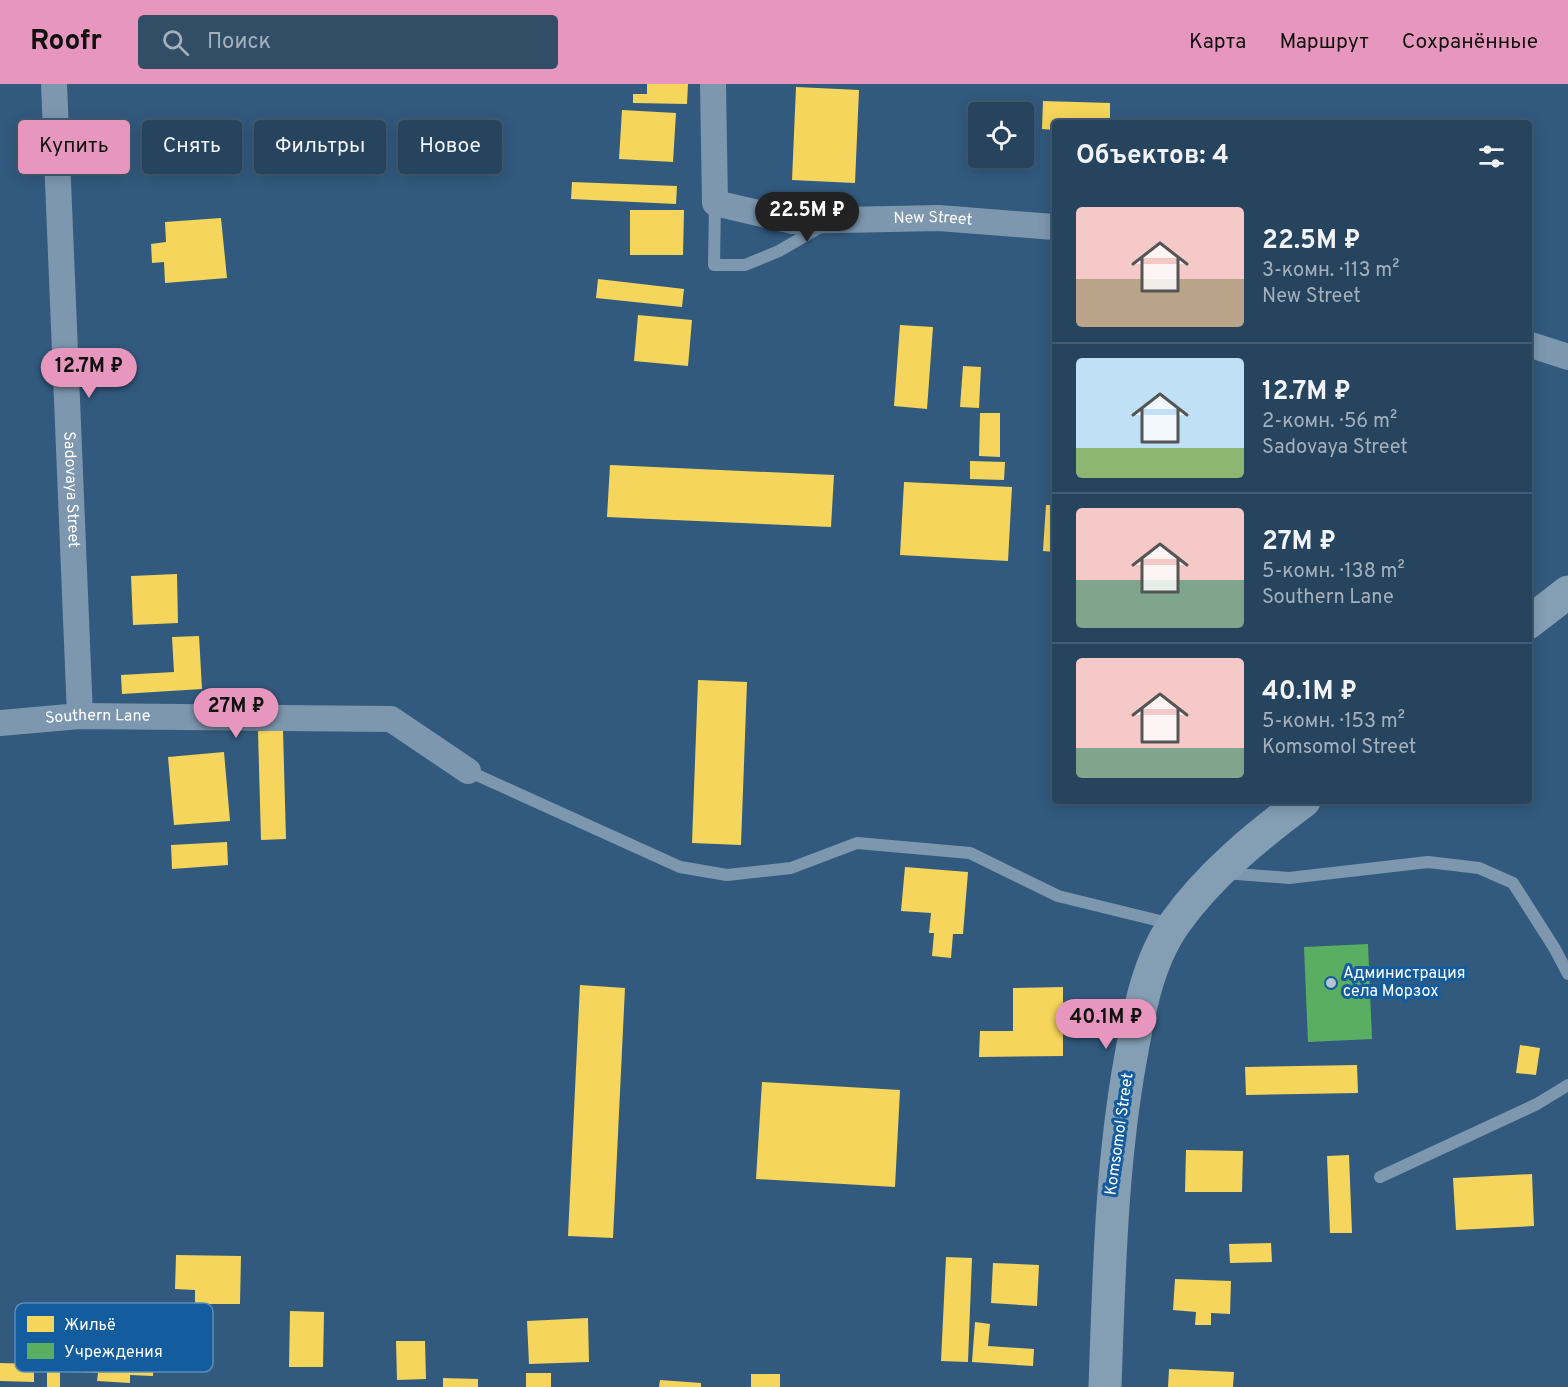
<!DOCTYPE html>
<html lang="ru">
<head>
<meta charset="utf-8">
<style>
	:root { --surface:#26445e; --page:#324e67; --text:#f1f3f6; --muted:#a4b0bc; --line:#425c73; --accent:#e797bd }
	body { margin:0; font-family:Overpass,sans-serif; background:var(--page); color:var(--text); height:100vh; display:flex; flex-direction:column; font-size:22px; white-space:nowrap }
	* { box-sizing:border-box; margin:0 }
	p { font-size:20px; color:var(--muted) }
	.icon { flex:none; width:33px; height:33px; fill:none; stroke:currentColor; stroke-width:2; stroke-linecap:round; stroke-linejoin:round }
	.map { position:relative; flex:1; overflow:hidden }
	.drawer { position:absolute; left:1052px; top:36px; width:480px; height:684px; display:flex; flex-direction:column; background:var(--surface); border-radius:6px; box-shadow:0 3px 15px #0003,0 0 0 2px var(--line) }
	.drawer>* { flex:none }
	.guide { position:absolute; left:18px; top:36px; width:570px; height:54px; display:flex; gap:12px }
	.fabs { position:absolute; left:968px; top:18px; display:grid; gap:12px }
	.fabs a { display:grid; place-items:center; width:66px; height:66px; border-radius:6px; background:var(--surface); box-shadow:0 3px 15px #0003,0 0 0 2px var(--line); font-size:30px }
	.price { position:absolute; translate:-50% -51px; padding:0 14px; border-radius:21px; background:var(--accent); color:#111; font-size:20px; line-height:39px; filter:drop-shadow(0 2px 3px #0008) }
	.price::after { content:''; position:absolute; left:50%; top:36px; width:18px; height:14px; margin-left:-9px; background:inherit; clip-path:polygon(0 0,100% 0,50% 100%) }
	.price.active { background:#222; color:#fff }
	ul { padding:0; list-style:none }
	li { display:flex; align-items:center; gap:18px; height:150px; padding:0 24px }
	li+li { border-top:2px solid var(--line) }
	li span { display:grid; place-items:center; flex:none; width:168px; height:120px; border-radius:6px; color:#555 }
	li>.icon { margin-inline-start:auto }
	span .icon { width:72px; height:72px; fill:#fffc; stroke-width:1 }
	li b { font-size:26px }
	h2 { display:flex; justify-content:space-between; align-items:center; height:72px; padding:0 24px; font-size:26px }
	.chip { padding:0 21px; border-radius:6px; background:var(--surface); box-shadow:0 3px 15px #0003,0 0 0 2px var(--line); font-size:21px; line-height:54px }
	.chip.active { background:var(--accent); color:#111 }
	header { display:flex; align-items:center; gap:36px; box-sizing:border-box; height:84px; padding:0 30px; background:var(--accent); color:#111 }
	header strong { font-size:28px }
	nav { display:flex; gap:33px; margin-inline-start:auto; font-size:21px }
	.search { width:420px; height:54px; background:var(--page); display:flex; align-items:center; gap:15px; box-sizing:border-box; padding:0 21px; border-radius:6px; color:var(--muted); font-size:22px }
	.map>svg:first-child { display:block }
	.homes { fill:#f6d55c }
	.public { fill:#5aae61 }
	.lines { fill:none; stroke-linecap:round; stroke-linejoin:round }
	.lane { stroke:#7d97af; stroke-width:12 }
	.street { stroke:#7d97af; stroke-width:26 }
	.secondary { stroke:#849eb4; stroke-width:33 }
	.poi-dot { fill:#b7c5d2; stroke:#135c9d; stroke-width:2 }
	.labels { text-anchor:middle; dominant-baseline:central; stroke-width:6; stroke-linejoin:round; paint-order:stroke }
	.street-label { font-size:16px; fill:#fff; stroke:#135c9d }
	.poi-label { font-size:16px; fill:#fff; stroke:#135c9d; text-anchor:start }
	.key { fill:#135c9d; stroke:#5a8dba; stroke-width:1.5 }
	.key-label { font-size:16px; fill:#fff }
</style>
</head>
<body>
<header>
<strong>Roofr</strong>
<div class="search"><svg class="icon" aria-label="search" viewBox="0 0 24 24"><circle cx="10" cy="10" r="6"/><path d="M15 15l6 6"/></svg>Поиск</div>
<nav><a>Карта</a><a>Маршрут</a><a>Сохранённые</a></nav>
</header>
<div class="map">
<svg width="1568" height="1303" viewBox="0 0 1568 1303">
	<rect width="100%" height="100%" fill="#325a7e"/>
	<path class="homes" d="M647,0h41l-1,20 -54,-1v-9h14z
		M796,3l63,3 -4,93 -63,-3z
		M1043,17l67,2v20h-56v7l-12,-1z
		M622,26l54,3 -3,49 -54,-3z
		M572,98l105,4 -1,18 -105,-5z
		M630,126h54l-1,45h-53z
		M221,134l6,60 -62,5 -1,-21 -12,1 -1,-19 15,-2 -1,-20z
		M598,195l86,10 -2,18 -86,-9z
		M638,231l54,5 -4,46 -54,-5z
		M900,241l33,2 -6,82 -33,-3z
		M963,282l18,1 -2,41 -19,-1z
		M980,329h20v44l-21,-1z
		M970,377l35,1 -1,18 -34,-1z
		M610,381l224,10 -3,52 -224,-10z
		M904,398l108,5 -4,74 -108,-6z
		M1046,421h8v47l-11,-1z
		M177,490l1,49 -45,2 -2,-49z
		M199,552l3,53 -80,5 -1,-19 53,-3 -2,-35z
		M698,596l49,2 -6,163 -49,-2z
		M283,646l3,109 -25,1 -3,-109z
		M224,668l6,69 -56,4 -6,-68z
		M227,758l1,23 -56,4 -1,-24z
		M905,783l63,5 -5,62h-10l-2,24 -19,-2 2,-23h-5l2,-20 -30,-2z
		M580,901l45,3 -12,250 -45,-2z
		M1063,903v69l-84,1 1,-26h33v-43z
		M1520,961l20,3 -4,27 -20,-2z
		M1357,981l1,28 -112,2 -1,-28z
		M762,998l138,8 -5,97 -139,-8z
		M1186,1066l57,1 -1,41h-57z
		M1349,1071l3,78h-22l-3,-77z
		M1532,1090l2,52 -78,4 -3,-52z
		M1271,1159l1,19 -42,1 -1,-19z
		M176,1171l65,1 -1,48h-45v-14l-20,-1z
		M946,1173l26,1 -4,104 -27,-1z
		M993,1179l46,2 -2,41 -46,-3z
		M1175,1195l56,2 -1,33 -19,-1v12h-16l1,-13 -23,-2z
		M290,1227l34,1 -1,55h-34z
		M588,1234l1,44 -60,2 -2,-43z
		M975,1238l15,2 -2,22 46,3 -1,17 -61,-4z
		M78,1252l77,5 -2,35 -23,-1v8l-33,-2 1,-8 -22,-1z
		M396,1257h29l1,38 -29,1z
		M0,1279l34,1v18l-34,-1z
		M47,1284h13v19h-13z
		M1169,1285l65,3 -1,15h-65z
		M526,1289h25v14h-25z
		M751,1290h29v13h-29z
		M443,1294l35,1v8h-35z
		M660,1296l41,3v4h-42z"/>
	<path class="public" d="M1368,860l4,95 -64,3 -4,-95z"/>
	<g class="lines">
		<path class="lane" d="M715,119l-1,62h31l34,-14 43,-25
			M468,687l212,96 47,8 64,-7 66,-25 113,10 88,43 114,28
			M1224,789l65,5 139,-16 51,6 34,15 42,66 13,25
			M1380,1093l157,-73 31,-19"/>
		<g class="street">
			<path id="s1" d="M54,0l26,632"/>
			<path id="s2" d="M713,0l2,119 78,18 146,-3 115,9"/>
			<path d="M1528,260l40,13"/>
			<path id="s3" d="M0,639l80,-7 311,3 77,52"/>
		</g>
		<path class="secondary" d="M1528,539l40,-31
			M1105,1303c4,-111 6,-222 26,-331 8,-45 17,-95 44,-133 34,-48 82,-87 129,-122"/>
	</g>
	<circle class="poi-dot" cx="1331" cy="899" r="6"/>
	<g class="labels">
		<g class="street-label">
			<text stroke="none"><textPath href="#s2" startOffset="339">New Street</textPath></text>
			<text stroke="none"><textPath href="#s1" startOffset="406">Sadovaya Street</textPath></text>
			<text stroke="none"><textPath href="#s3" startOffset="98">Southern Lane</textPath></text>
			<text transform="translate(1120 1050) rotate(-82)">Komsomol Street</text>
		</g>
		<g class="poi-label">
			<text x="1343" y="890">Администрация<tspan x="1343" dy="18">села Морзох</tspan></text>
		</g>
	</g>
	<rect x="15" y="1219" width="198" height="69" rx="9" class="key"/>
	<rect x="27" y="1232" width="27" height="16" fill="#f6d55c"/>
	<rect x="27" y="1259" width="27" height="16" fill="#5aae61"/>
	<g class="key-label">
		<text x="64" y="1246">Жильё</text>
		<text x="64" y="1273">Учреждения</text>
	</g>
</svg>
<div class="fabs">
<a><svg class="icon" aria-label="locate" viewBox="0 0 24 24"><circle cx="12" cy="12" r="6"/><path d="M12 2v4M12 18v4M2 12h4M18 12h4"/></svg></a>
</div>
<b class="price active" style="left:807px;top:159px">22.5M ₽</b>
<b class="price" style="left:89px;top:315px">12.7M ₽</b>
<b class="price" style="left:236px;top:655px">27M ₽</b>
<b class="price" style="left:1106px;top:966px">40.1M ₽</b>
<div class="guide">
<a class="chip active">Купить</a>
<a class="chip">Снять</a>
<a class="chip">Фильтры</a>
<a class="chip">Новое</a>
</div>
<section class="drawer">
<h2>Объектов: 4<svg class="icon" aria-label="filters" viewBox="0 0 24 24"><path d="M4 7h16M4 17h16"/><circle cx="9" cy="7" r="2"/><circle cx="15" cy="17" r="2"/></svg></h2>
<ul>
<li><span style="background:linear-gradient(#f6c9c9 60%,#b9a48a 0)"><svg class="icon" aria-label="home" viewBox="0 0 24 24"><path d="M3 11l9-7 9 7M6 9v11h12V9"/></svg></span><div><b>22.5M ₽</b><p>3-комн. · 113 m²</p><p>New Street</p></div></li>
<li><span style="background:linear-gradient(#bfe0f5 75%,#8fb573 0)"><svg class="icon" aria-label="home" viewBox="0 0 24 24"><path d="M3 11l9-7 9 7M6 9v11h12V9"/></svg></span><div><b>12.7M ₽</b><p>2-комн. · 56 m²</p><p>Sadovaya Street</p></div></li>
<li><span style="background:linear-gradient(#f6c9c9 60%,#7fa58c 0)"><svg class="icon" aria-label="home" viewBox="0 0 24 24"><path d="M3 11l9-7 9 7M6 9v11h12V9"/></svg></span><div><b>27M ₽</b><p>5-комн. · 138 m²</p><p>Southern Lane</p></div></li>
<li><span style="background:linear-gradient(#f6c9c9 75%,#7fa58c 0)"><svg class="icon" aria-label="home" viewBox="0 0 24 24"><path d="M3 11l9-7 9 7M6 9v11h12V9"/></svg></span><div><b>40.1M ₽</b><p>5-комн. · 153 m²</p><p>Komsomol Street</p></div></li>
</ul>
</section>
</div>
</body>
</html>
